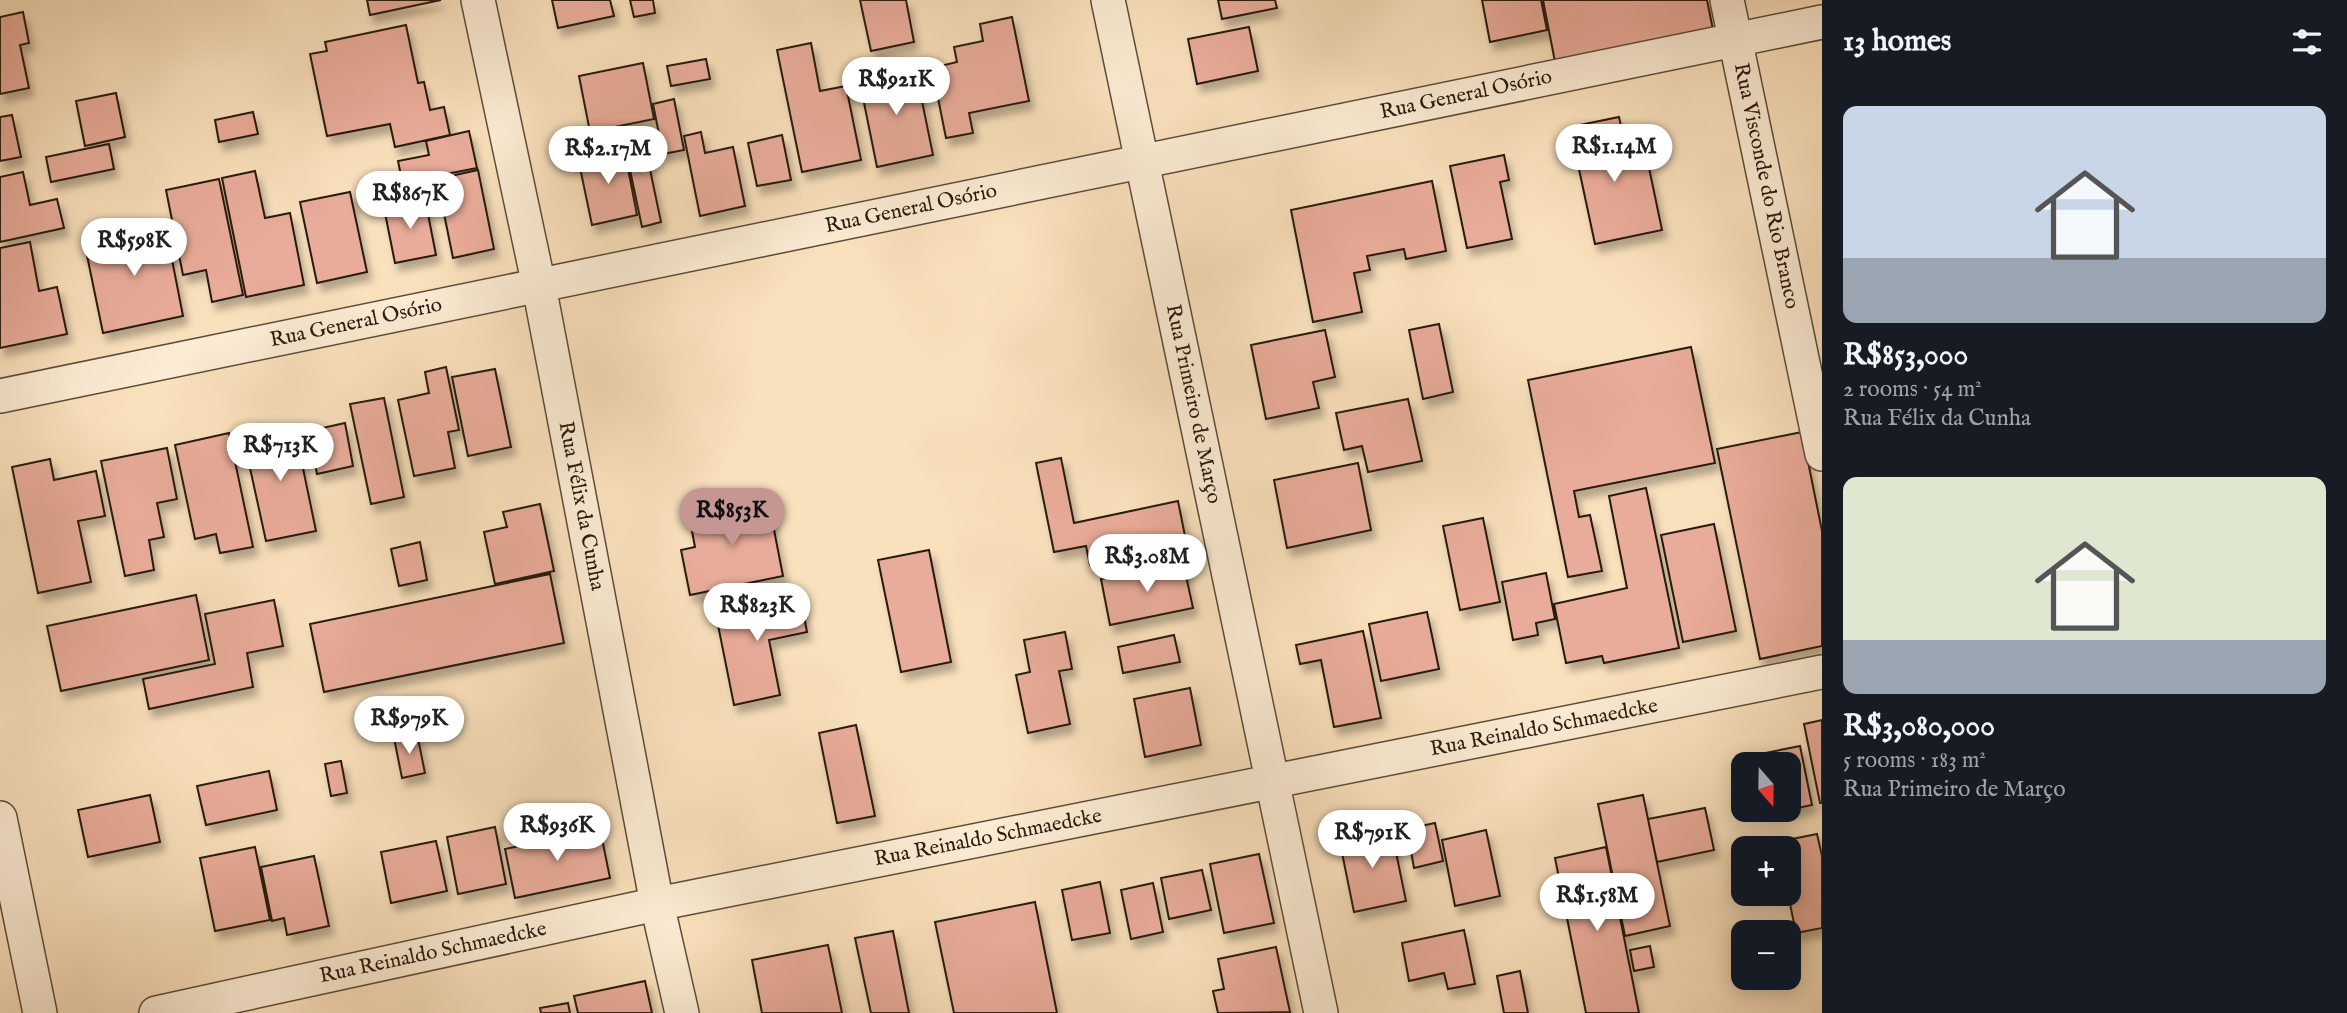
<!DOCTYPE html>
<html lang="en">
<head>
<meta charset="utf-8">
<style>
	:root { --surface:#171b24; --page:#242831; --text:#f1f3f6; --muted:#9ea1a6; --accent:#c59692 }
	body { margin:0; font-family:"IM FELL English",serif; background:var(--page); color:var(--text); height:100vh; display:flex; flex-direction:column; font-size:26px; white-space:nowrap }
	* { box-sizing:border-box; margin:0 }
	p { font-size:23px; color:var(--muted) }
	.icon { flex:none; width:38px; height:38px; fill:none; stroke:currentColor; stroke-width:2; stroke-linecap:round; stroke-linejoin:round }
	.map { position:relative; flex:1; overflow:hidden }
	.details { display:flex; flex-direction:column; background:var(--surface); width:525px }
	.details>* { flex:none }
	.needle { width:46px; rotate:160deg }
	.tools { position:absolute; left:1731px; top:752px; display:grid; gap:14px }
	.tools a { display:grid; place-items:center; width:70px; height:70px; border-radius:14px; background:var(--surface); box-shadow:0 4px 18px #0003; font-size:35px }
	.price { position:absolute; translate:-50% -60px; padding:0 16px; border-radius:24px; background:#fff; color:#222; font-size:23px; line-height:46px; filter:drop-shadow(0 2px 4px #0008) }
	.price::after { content:''; position:absolute; left:50%; top:42px; width:21px; height:16px; margin-left:-10px; background:inherit; clip-path:polygon(0 0,100% 0,50% 100%) }
	.price.selected { background:var(--accent); color:#111 }
	ul { padding:0; list-style:none }
	li { display:grid; align-content:center; gap:14px; height:371px; padding:0 21px }
	li span { display:grid; place-items:center; height:217px; border-radius:14px; color:#555 }
	li>.icon { margin-inline-start:auto }
	span .icon { width:126px; height:126px; fill:#fffc; stroke-width:1 }
	li b { font-size:30px }
	h2 { display:flex; justify-content:space-between; align-items:center; height:84px; padding:0 21px; font-size:30px }
	main { display:flex; flex:1; min-height:0 }
	.map>svg:first-child { display:block }
	.building { fill:#e9ac9a; stroke:#281b0f; stroke-width:2; filter:url(#shadow) }
	.lines { fill:none; stroke-linecap:round; stroke-linejoin:round }
	.minor-casing { stroke:#5c4c3a; stroke-width:36 }
	.minor { stroke:#fcecd4; stroke-width:33 }
	.labels { text-anchor:middle; dominant-baseline:central; stroke-width:7; stroke-linejoin:round; paint-order:stroke }
	.street-label { font-size:21px; fill:#281b0f; stroke:#fcecd4 }
</style>
</head>
<body>
<main>
<div class="map">
<svg width="1822" height="1013" viewBox="0 0 1822 1013">
	<defs>
		<filter id="shadow"><feDropShadow dx="4.5" dy="8" stdDeviation="3.5" flood-color="#0004"/></filter>
	</defs>
	<rect width="100%" height="100%" fill="#fae1bd"/>
	<filter id="stains"><feTurbulence type="fractalNoise" baseFrequency=".00286" numOctaves="4"/><feColorMatrix values="0 0 0 0 .2 0 0 0 0 .09 0 0 0 0 .02 0 0 0 .5 -.17"/></filter>
	<radialGradient id="worn" r=".72"><stop offset=".6" stop-color="#630" stop-opacity="0"/><stop offset="1" stop-color="#630" stop-opacity=".3"/></radialGradient>
	<path class="building" d="M367,0h74l-71,15z
		M552,0h58l4,16 -56,12z
		M630,0h23l2,13 -21,4z
		M860,0h46l8,42 -43,9z
		M1218,0h57l2,8 -55,11z
		M1482,0h59l6,30 -57,12z
		M1543,0h164l7,35 -158,32z
		M23,12l6,31 -9,2 9,43 -29,6v-77z
		M1012,17l17,84 -60,12 4,20 -27,5 -14,-70 25,-6 -3,-15 29,-6 -3,-17z
		M406,25l12,58 6,-1 6,28 14,-3 6,28 -55,12 -5,-23 -63,12 -17,-82 17,-3 -2,-9z
		M1249,27l9,44 -61,13 -9,-45z
		M811,43l9,48 26,-5 15,74 -59,12 -25,-122z
		M706,59l4,20 -39,7 -4,-20z
		M643,63l11,56 -64,13 -11,-56z
		M915,67l18,88 -56,12 -18,-89z
		M116,93l9,44 -40,9 -9,-45z
		M674,99l10,51 -21,4 -10,-50z
		M253,112l5,22 -39,8 -4,-22z
		M12,115l9,42 -21,4v-44z
		M1619,117l11,50 18,-4 14,67 -67,14 -25,-117z
		M469,131l8,37 -41,8 2,5 -13,3 3,11 -22,5 1,5 -9,-44 31,-6 -3,-14z
		M701,132l4,21 28,-6 12,59 -45,10 -16,-80z
		M782,135l9,45 -34,6 -9,-43z
		M109,144l5,25 -63,13 -5,-25z
		M624,148l13,67 -45,10 -14,-67z
		M1504,155l5,25 -9,2 12,57 -45,9 -17,-82z
		M648,160l13,62 -19,5 -13,-62z
		M478,170l16,79 -41,9 -16,-79z
		M255,171l10,47 25,-5 14,72 -58,12 -24,-119z
		M23,172l7,33 27,-6 7,29 -64,14v-65z
		M219,179l24,116 -31,7 -6,-32 -23,5 -17,-85z
		M1432,181l14,70 -40,8 -2,-10 -37,7 3,14 -16,3 8,39 -49,10 -22,-112z
		M350,192l17,80 -50,11 -17,-81z
		M425,199l11,56 -41,8 -11,-55z
		M165,224l18,92 -80,17 -19,-92z
		M30,242l9,49 18,-4 10,47 -67,14v-100z
		M1439,324l14,68 -30,7 -14,-69z
		M1325,330l10,47 -22,5 6,26 -53,11 -15,-74z
		M1691,347l24,116 -141,28 5,26 11,-2 12,56 -34,6 -40,-197z
		M446,367l13,63 -11,2 7,36 -41,8 -16,-76 31,-7 -4,-21z
		M495,369l16,78 -43,9 -16,-79z
		M384,398l20,99 -33,7 -21,-100z
		M1408,399l14,62 -54,11 -6,-26 -18,4 -8,-37z
		M345,423l8,43 -36,8 -8,-43z
		M294,425l22,106 -50,10 -23,-105z
		M1802,432l20,99v115l-62,13 -43,-210z
		M229,433l24,114 -33,6 -4,-19 -21,5 -20,-94z
		M167,448l10,51 -20,4 7,34 -15,3 5,30 -29,6 -24,-115z
		M1061,458l13,65 104,-22 11,55 -67,15 -2,-12 -30,6 -4,-19 -32,6 -18,-89z
		M50,459l4,21 42,-9 9,45 -27,5 13,61 -53,11 -26,-126z
		M1358,463l13,67 -84,18 -13,-68z
		M1646,488l33,160 -75,15 -2,-7 -36,7 -12,-59 73,-16 -18,-92z
		M768,499l15,77 -93,19 -9,-45 14,-3 -6,-32z
		M540,504l14,67 -59,13 -11,-52 23,-5 -4,-15z
		M1483,518l17,84 -40,8 -17,-84z
		M1714,524l22,107 -53,11 -22,-107z
		M420,542l7,38 -28,6 -8,-37z
		M929,550l22,112 -50,10 -23,-112z
		M1183,562l10,46 -83,17 -9,-46z
		M1546,573l9,46 -19,4 2,12 -25,5 -11,-58z
		M550,574l14,69 -240,49 -14,-68z
		M799,592l8,40 -38,8 11,55 -46,10 -19,-95z
		M196,595l13,65 -148,31 -14,-65z
		M274,600l9,46 -36,7 6,34 -104,22 -6,-30 72,-15 -10,-50z
		M1427,612l12,57 -58,12 -12,-57z
		M1363,631l18,87 -47,9 -13,-67 -21,4 -4,-19z
		M1065,632l7,37 -13,2 11,53 -42,9 -12,-58 14,-3 -6,-32z
		M1174,635l6,27 -57,11 -5,-26z
		M1190,688l11,57 -56,12 -11,-58z
		M1822,720v83h-2l-16,-79z
		M856,725l19,91 -38,7 -18,-90z
		M417,734l8,39 -23,5 -8,-40z
		M1800,746l12,59 -24,5v-45h-26l-2,-11z
		M341,761l6,32 -16,3 -6,-32z
		M269,771l8,39 -71,15 -9,-39z
		M150,795l10,47 -72,15 -10,-47z
		M1643,795l27,131 -45,10 -27,-132z
		M1705,808l9,42 -57,12 -9,-43z
		M1435,823l8,38 -29,7 -7,-39z
		M495,827l11,57 -48,10 -11,-57z
		M1391,828l15,73 -52,11 -15,-74z
		M600,829l10,49 -95,20 -10,-49z
		M1486,830l14,66 -45,10 -13,-66z
		M1817,834l5,22v72l-26,5 -8,-39v-45h-10l-1,-7z
		M436,841l11,50 -56,12 -10,-51z
		M255,847l15,73 -55,11 -15,-73z
		M1606,847l33,166h-53l-31,-155z
		M1259,854l15,69 -50,10 -14,-69z
		M314,856l15,70 -42,9 -3,-17 -12,3 -11,-54z
		M1202,870l9,40 -42,9 -8,-41z
		M1100,882l10,51 -38,7 -10,-50z
		M1153,883l10,49 -32,7 -10,-49z
		M1035,902l22,111h-103l-19,-91z
		M1464,930l11,54 -27,5 -4,-16 -35,8 -7,-38z
		M893,931l16,82h-38l-16,-75z
		M828,945l14,68h-80l-10,-53z
		M1650,946l4,21 -20,4 -4,-21z
		M1276,947l14,65 -72,1 -5,-22 11,-2 -6,-30z
		M1520,971l8,42h-24l-7,-37z
		M645,981l7,32h-74l-4,-17z
		M568,1003l2,10h-29l-1,-5z"/>
	<g class="lines">
		<g class="minor-casing">
			<path id="minor" d="M478,0l61,286 118,618 25,109
				M1108,0l213,1013
				M1727,0l95,454
				M0,396l1822,-374
				M0,818l40,195
				M156,1013l501,-109 1165,-232"/>
		</g>
		<use href="#minor" class="minor"/>
	</g>
	<g class="labels">
		<g class="street-label">
			<text transform="translate(1466 95) rotate(-12)">Rua General Osório</text>
			<text transform="translate(1766 186) rotate(78)">Rua Visconde do Rio Branco</text>
			<text transform="translate(911 209) rotate(-12)">Rua General Osório</text>
			<text transform="translate(356 323) rotate(-12)">Rua General Osório</text>
			<text transform="translate(1193 404) rotate(78)">Rua Primeiro de Março</text>
			<text transform="translate(581 506) rotate(79)">Rua Félix da Cunha</text>
			<text transform="translate(1544 728) rotate(-11)">Rua Reinaldo Schmaedcke</text>
			<text transform="translate(988 838) rotate(-11)">Rua Reinaldo Schmaedcke</text>
			<text transform="translate(433 953) rotate(-12)">Rua Reinaldo Schmaedcke</text>
		</g>
	</g>
	<rect width="100%" height="100%" filter="url(#stains)"/>
	<rect width="100%" height="100%" fill="url(#worn)"/>
</svg>
<div class="tools">
<a><svg class="needle" viewBox="-14 -14 28 28"><path d="M0-13l5 13h-10z" fill="#e53935"/><path d="M0 13l5-13h-10z" fill="#9ea1a6"/></svg></a>
<a>+</a>
<a>−</a>
</div>
<b class="price" style="left:896px;top:117px">R$921K</b>
<b class="price" style="left:1614px;top:184px">R$1.14M</b>
<b class="price" style="left:608px;top:186px">R$2.17M</b>
<b class="price" style="left:410px;top:231px">R$867K</b>
<b class="price" style="left:134px;top:278px">R$598K</b>
<b class="price" style="left:280px;top:483px">R$713K</b>
<b class="price selected" style="left:732px;top:548px">R$853K</b>
<b class="price" style="left:1147px;top:594px">R$3.08M</b>
<b class="price" style="left:757px;top:643px">R$823K</b>
<b class="price" style="left:409px;top:756px">R$979K</b>
<b class="price" style="left:557px;top:863px">R$936K</b>
<b class="price" style="left:1372px;top:870px">R$791K</b>
<b class="price" style="left:1597px;top:933px">R$1.58M</b>
</div>
<section class="details">
<h2>13 homes<svg class="icon" aria-label="filters" viewBox="0 0 24 24"><path d="M4 7h16M4 17h16"/><circle cx="9" cy="7" r="2"/><circle cx="15" cy="17" r="2"/></svg></h2>
<ul>
<li><span style="background:linear-gradient(#c9d6e8 70%,#9aa5b1 0)"><svg class="icon" aria-label="home" viewBox="0 0 24 24"><path d="M3 11l9-7 9 7M6 9v11h12V9"/></svg></span><div><b>R$853,000</b><p>2 rooms · 54 m²</p><p>Rua Félix da Cunha</p></div></li>
<li><span style="background:linear-gradient(#dfe7d0 75%,#9aa5b1 0)"><svg class="icon" aria-label="home" viewBox="0 0 24 24"><path d="M3 11l9-7 9 7M6 9v11h12V9"/></svg></span><div><b>R$3,080,000</b><p>5 rooms · 183 m²</p><p>Rua Primeiro de Março</p></div></li>
</ul>
</section>
</main>
</body>
</html>
